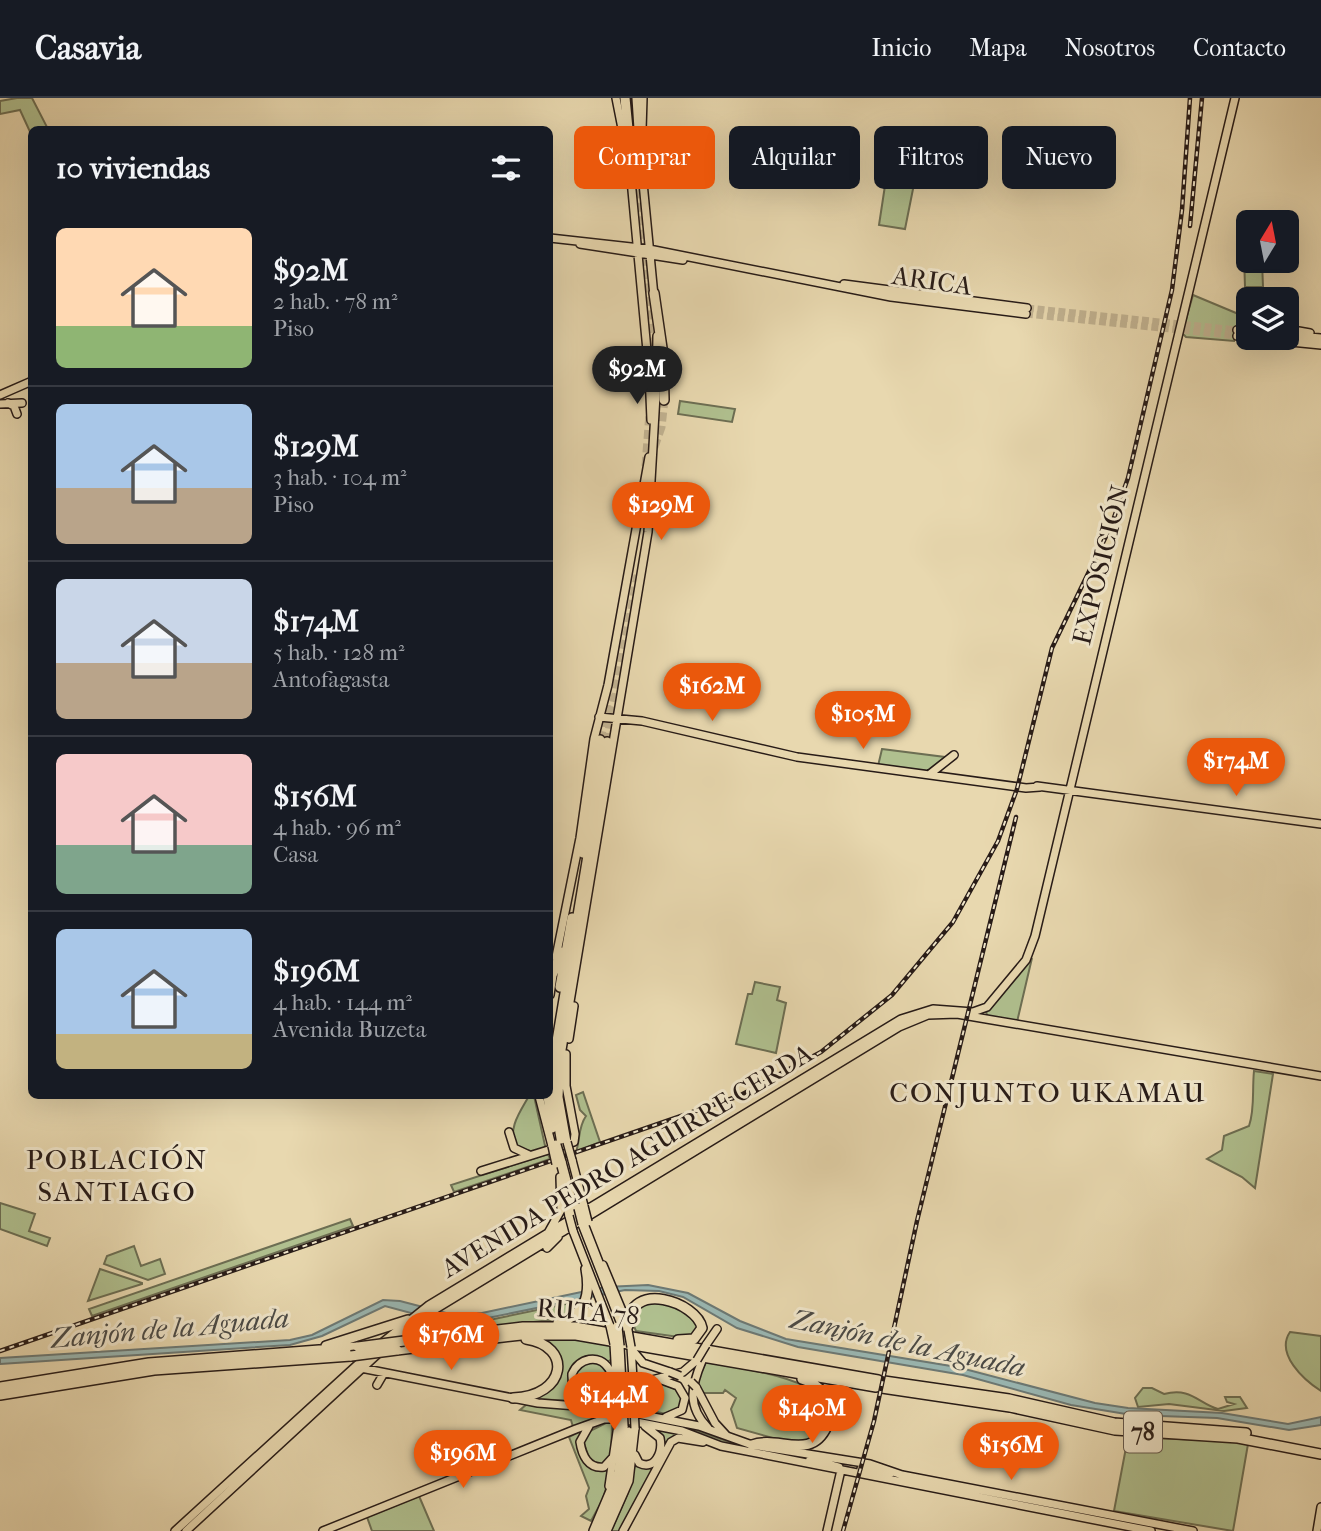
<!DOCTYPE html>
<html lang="es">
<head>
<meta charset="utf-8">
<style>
	:root { --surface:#171b24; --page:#20242c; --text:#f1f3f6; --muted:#9ea1a6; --line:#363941; --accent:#ea580c }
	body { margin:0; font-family:"IM FELL French Canon",serif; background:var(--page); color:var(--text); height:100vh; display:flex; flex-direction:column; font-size:26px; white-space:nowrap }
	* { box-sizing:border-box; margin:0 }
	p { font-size:23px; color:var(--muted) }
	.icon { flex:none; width:38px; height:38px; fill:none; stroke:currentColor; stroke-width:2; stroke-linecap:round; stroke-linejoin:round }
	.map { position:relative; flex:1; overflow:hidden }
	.panel { position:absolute; left:28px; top:28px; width:525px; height:973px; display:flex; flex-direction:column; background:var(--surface); border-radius:10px; box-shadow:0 7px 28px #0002 }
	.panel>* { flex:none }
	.banner { position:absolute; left:574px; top:28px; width:640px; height:63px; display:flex; gap:14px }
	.needle { width:46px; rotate:10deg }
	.tools { position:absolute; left:1236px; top:112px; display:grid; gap:14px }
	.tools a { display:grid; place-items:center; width:63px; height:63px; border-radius:10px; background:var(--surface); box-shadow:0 7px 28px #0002; font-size:35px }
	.price { position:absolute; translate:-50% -60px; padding:0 16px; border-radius:24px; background:var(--accent); color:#fff; font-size:23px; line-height:46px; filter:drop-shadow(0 2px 4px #0008) }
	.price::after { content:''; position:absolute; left:50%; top:42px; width:21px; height:16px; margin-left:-10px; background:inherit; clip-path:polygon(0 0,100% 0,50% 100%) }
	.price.selected { background:#222; color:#fff }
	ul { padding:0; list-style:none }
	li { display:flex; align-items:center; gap:21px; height:175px; padding:0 28px }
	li+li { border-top:2px solid var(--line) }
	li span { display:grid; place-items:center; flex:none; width:196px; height:140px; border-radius:10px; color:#555 }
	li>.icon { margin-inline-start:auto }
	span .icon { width:84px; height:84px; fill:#fffc; stroke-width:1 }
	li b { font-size:30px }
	h2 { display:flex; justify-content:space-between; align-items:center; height:84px; padding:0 28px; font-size:30px }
	.pill { padding:0 24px; border-radius:10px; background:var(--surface); box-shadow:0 7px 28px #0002; font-size:24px; line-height:63px }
	.pill.selected { background:var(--accent); color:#fff }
	header { display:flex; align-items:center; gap:42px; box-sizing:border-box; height:98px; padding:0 35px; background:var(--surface); border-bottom:2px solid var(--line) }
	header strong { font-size:33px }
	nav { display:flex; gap:38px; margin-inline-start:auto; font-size:24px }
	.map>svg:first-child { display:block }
	.green { fill:#b0c08f; stroke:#6c6e53; stroke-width:2 }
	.water { fill:#9ab8b4; stroke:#6c7975; stroke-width:2 }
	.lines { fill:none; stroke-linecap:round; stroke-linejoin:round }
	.major-tunnel { stroke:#c1b291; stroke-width:7; stroke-dasharray:7 3.5; stroke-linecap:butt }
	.highway-tunnel { stroke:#c1b291; stroke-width:9; stroke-dasharray:9 4.5; stroke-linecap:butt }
	.major-casing { stroke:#271b17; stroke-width:10 }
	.highway-casing { stroke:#271b17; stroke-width:12 }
	.major { stroke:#e8d8af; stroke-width:7 }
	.highway { stroke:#e8d8af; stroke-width:9 }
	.rail-casing { stroke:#271b17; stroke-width:4.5 }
	.rail { stroke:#f0e6cb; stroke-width:2; stroke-dasharray:5; stroke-linecap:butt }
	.major-bridge-casing { stroke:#271b17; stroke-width:10; stroke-linecap:butt }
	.highway-bridge-casing { stroke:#271b17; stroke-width:12; stroke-linecap:butt }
	.major-bridge { stroke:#e8d8af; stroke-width:7 }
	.highway-bridge { stroke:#e8d8af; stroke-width:9 }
	.labels { text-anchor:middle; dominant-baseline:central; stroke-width:6; stroke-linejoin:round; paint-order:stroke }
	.shield { fill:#f0e6cb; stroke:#63584d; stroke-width:2 }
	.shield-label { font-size:24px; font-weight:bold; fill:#271b17 }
	.street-label { font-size:26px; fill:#271b17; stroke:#f0e6cb }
	.neighbourhood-label { font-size:28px; letter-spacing:2px; fill:#271b17; stroke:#f0e6cb }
	.water-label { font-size:28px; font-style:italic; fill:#4a4a46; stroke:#f0e6cb }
</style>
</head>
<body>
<header>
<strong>Casavia</strong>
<nav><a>Inicio</a><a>Mapa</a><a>Nosotros</a><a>Contacto</a></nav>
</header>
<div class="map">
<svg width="1321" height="1433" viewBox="0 0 1321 1433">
	<rect width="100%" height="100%" fill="#e8d8af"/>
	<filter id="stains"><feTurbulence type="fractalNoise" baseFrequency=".00286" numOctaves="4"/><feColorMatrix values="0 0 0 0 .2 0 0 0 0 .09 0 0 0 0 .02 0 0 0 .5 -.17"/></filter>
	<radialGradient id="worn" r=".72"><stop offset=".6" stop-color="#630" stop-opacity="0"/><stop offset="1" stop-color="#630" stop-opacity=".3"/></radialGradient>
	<path class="green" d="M17,0h15l16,31 -16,1 -1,4 -11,-24 -20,4v-13z
		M886,81l28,5 -9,45 -26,-4z
		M1244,157h4v6h14l1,26h-18z
		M1193,197l55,23v11l-13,-1 -1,13 -48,-4 -4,-4z
		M680,303l55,8 -3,13 -54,-8z
		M882,651l63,8 -18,14 -49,-5z
		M1032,860l-15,64 -30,-6 -1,-6z
		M755,884l25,5 -3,13 9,3 -10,50 -40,-9 12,-50h4z
		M1254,973l19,3 -18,114 -13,-11 -35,-18 15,-9 2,-14 25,-10c6,-17 3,-36 5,-55z
		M583,994l17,50 -24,10c4,-11 2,-25 10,-36l-6,-6 -4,-15z
		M529,998h5l12,54 -12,2 -18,-5c-9,-18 4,-35 13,-51z
		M548,1056l2,5 -96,33 -3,-7z
		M0,1105l35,11 -6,17 21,7 -3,8 -47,-17z
		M350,1121l3,7 -261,90 -3,-7z
		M134,1148l7,20 19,-7 5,15 -17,6 -44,-16 3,-8z
		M100,1171l42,14v1l-54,17z
		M585,1202l-20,18 -157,20 6,-7 18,-8 62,-4z
		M642,1203l35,5 19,13 2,13 -12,6 -50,-7 -6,-14z
		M1290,1234l31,4v55c-17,-11 -46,-37 -31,-59z
		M557,1238l51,6 3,4 1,13 -5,3c-13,-9 -24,-6 -35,4l-4,15 9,15 -1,5 -43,-2c30,-14 42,-41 7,-60z
		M592,1263l12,4 8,18v19l-31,-7 -6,-20 6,-10z
		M706,1264c34,7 170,20 103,80l-29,-2 -43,-12 -6,-19 5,-11 -11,-8 -2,3h-19l-8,-10z
		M657,1284l21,8 4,5 -1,14 -15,5 -28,-6 -1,-11 8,-13z
		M1143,1290h9l12,6c27,-7 34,9 54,15l16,-5 -7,-2 -2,-5h15l7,11 -23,3 -55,-7 -31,3 -3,-9z
		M527,1306l80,7 77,15 65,23 -32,-5 -25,-12 -84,-16 -35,11 -2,-7 -51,-10z
		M608,1324l4,1 -1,35 -7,7 -14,-4 -7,-21 7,-9z
		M656,1331l33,7 -15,2 -54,93h-9l17,-38 8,-32 14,6 13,-29z
		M582,1332l-5,17 9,18 6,3 21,-5 -10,36 -12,22 -10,-5 8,-7 -3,-13 3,-8 -20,-51z
		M1128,1339l102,4 18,3 -15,87 -119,-20z
		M419,1398l15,35h-62l-5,-14z"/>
	<path class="water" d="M648,1187l40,8 52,28 46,18 171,28 138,36 33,5 94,5 66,11 33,-7v8l-32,5 -72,-12 -85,-3 -61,-10 -108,-30 -165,-28 -61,-19 -54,-31 -24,-6 -34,-1 -152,31 -36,-1 -52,-14 -63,30 -32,9 -290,19v-6l290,-18 22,-5 71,-35 17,1 46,12h36l123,-26z"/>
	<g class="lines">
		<path class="major-tunnel" d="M1027,210l210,22
			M1026,216l211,22"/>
		<path class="highway-tunnel" d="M635,24l19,233
			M628,31l4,37
			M654,349l7,-20 3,-27
			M646,368l4,-53
			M600,642l9,-46
			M607,644l31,-167"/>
		<g class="major-casing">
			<path id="major" d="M616,0l14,71 19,203 2,48
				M643,0l-2,64 13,134
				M550,140l99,11 242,48 135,17
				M580,146l103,16
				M844,186l183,24
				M933,195h20
				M1237,232l11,1
				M1293,232l17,3
				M1286,237l35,3
				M1237,238l11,1
				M1251,240l70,7
				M0,297l32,-14
				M8,305l6,3 3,8
				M0,306l22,-1
				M599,619l43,4 155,36 229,31 14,-1
				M930,676l24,-19
				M1037,688l284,38
				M556,859l24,-119 14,-99 14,-54 41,-228
				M550,897l4,-26
				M569,941l5,-33
				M539,998l13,50
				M509,1034l5,16 15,7
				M567,1044l-8,-45 2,-41 87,-524 8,-137 1,-59
				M572,1062l12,46
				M481,1073l93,-29 1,-8 -9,-48v-32
				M564,1097l5,21
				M573,1133l37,95
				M548,1135l13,-23 -1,-33
				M547,1150l11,-11
				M603,1167l25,60
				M389,1245l37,-28 473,-288 29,-12 29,-1 364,62
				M614,1246l2,35
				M706,1247l11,-16
				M378,1248l51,-41 472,-286 32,-10 40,3 14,-5 39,-47 9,-24 200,-838
				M631,1249l3,48
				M633,1253l10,12 27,9
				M702,1263c-11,26 -15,45 6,67
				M361,1270l177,35 64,5 41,7 56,11 53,19 118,19 32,11 291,56
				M659,1281l19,7 7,12 -3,12 -16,7
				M377,1287l7,-12
				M696,1289l19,36 11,12
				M634,1302l10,-18 39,-10 14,-12
				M599,1307c-16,-6 -28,-12 -27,-31 7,-16 27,-21 37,-5 4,7 6,16 8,23
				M589,1328l-9,16c2,13 8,27 24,25l10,-11
				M635,1357l4,8c16,8 24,-11 21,-25l-15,-12
				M810,1361l29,8
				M861,1371l30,4
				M609,1388l9,-61
				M175,1433l194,-177
				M186,1433l195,-180
				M323,1433l253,-102 28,-10h17l61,12 39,15 430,85
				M607,1433l22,-50 6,-53
				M623,1433l48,-89 7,-4 25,4
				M827,1433l14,-61
				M1317,1433l4,-24"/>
		</g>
		<g class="highway-casing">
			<path id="highway" d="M625,0l3,31
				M637,0l2,31
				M654,195l9,62 1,45
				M583,755l17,-113
				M553,875l8,-21
				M560,889l12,-69
				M548,998l4,32
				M562,1046l-8,-47 2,-50 51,-305
				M561,1064l13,49
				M583,1126l41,105
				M558,1225c27,-8 33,-27 28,-54
				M628,1228c1,-47 69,-24 74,2l-8,11 -16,1
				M404,1243l119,-14h52l303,53
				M326,1248l82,-26
				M619,1248l3,58
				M397,1252l124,-15h55l300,52
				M884,1283l125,18 105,24 132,10
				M0,1289l149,-24 209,-16
				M882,1290l128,19 105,23 123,8 83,16
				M0,1297l154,-25 197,-14
				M513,1300c54,-2 60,-52 13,-59
				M752,1347c26,-10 59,17 75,-19 3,-8 4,-18 0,-27 -5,-11 -14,-16 -25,-20
				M594,1433l25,-59 4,-46
				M601,1433l21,-45 7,-54"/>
		</g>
		<use href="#major" class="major"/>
		<use href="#highway" class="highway"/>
		<g class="rail-casing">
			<path id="rail" d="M1190,128l12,-128
				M0,1253l739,-255 82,-44 71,-57 61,-73 45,-81 19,-52 35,-141 59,-122 17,-48 44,-188 10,-80 8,-112
				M843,1433l31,-110 43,-200 99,-404"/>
		</g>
		<use href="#rail" class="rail"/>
		<g class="major-bridge-casing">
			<path id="major-bridge" d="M567,1044l5,18
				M552,1048l4,18
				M584,1108l4,16
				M569,1118l4,15
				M610,1228l4,18
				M628,1232l3,17
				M697,1262l9,-15
				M670,1274l10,4
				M691,1284l5,5
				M617,1305l1,22
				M634,1308l1,22"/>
		</g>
		<g class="highway-bridge-casing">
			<path id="highway-bridge" d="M556,1047l5,17
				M579,1110l4,16
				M617,1229l2,19
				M358,1249l46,-6
				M351,1258l46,-6
				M622,1306l1,22"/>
		</g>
		<use href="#major-bridge" class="major-bridge"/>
		<use href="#highway-bridge" class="highway-bridge"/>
	</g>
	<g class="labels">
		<rect class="shield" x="1124" y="1313.5" width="38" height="41" rx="5"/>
		<g class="shield-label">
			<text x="1143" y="1334">78</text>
		</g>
		<g class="street-label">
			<text transform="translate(932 183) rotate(8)">ARICA</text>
			<text transform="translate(1101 467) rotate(-76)">EXPOSICIÓN</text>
			<text transform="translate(627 1063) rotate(-31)">AVENIDA PEDRO AGUIRRE CERDA</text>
			<text transform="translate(588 1214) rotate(5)">RUTA 78</text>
		</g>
		<g class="neighbourhood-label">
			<text x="1048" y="994">CONJUNTO UKAMAU</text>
			<text x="117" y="1061">POBLACIÓN<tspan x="117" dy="32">SANTIAGO</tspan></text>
		</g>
		<g class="water-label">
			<text transform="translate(170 1230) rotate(-5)">Zanjón de la Aguada</text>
			<text transform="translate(908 1245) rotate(12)">Zanjón de la Aguada</text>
		</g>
	</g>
	<rect width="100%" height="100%" filter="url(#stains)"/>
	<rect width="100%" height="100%" fill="url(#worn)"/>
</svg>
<div class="tools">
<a><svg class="needle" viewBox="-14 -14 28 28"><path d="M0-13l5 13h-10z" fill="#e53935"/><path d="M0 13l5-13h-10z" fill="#9ea1a6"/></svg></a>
<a><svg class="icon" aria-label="layers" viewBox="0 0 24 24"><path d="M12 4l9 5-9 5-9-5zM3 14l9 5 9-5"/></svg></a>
</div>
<b class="price selected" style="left:637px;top:308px">$92M</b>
<b class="price" style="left:661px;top:444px">$129M</b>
<b class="price" style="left:712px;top:625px">$162M</b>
<b class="price" style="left:863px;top:653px">$105M</b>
<b class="price" style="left:1236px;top:700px">$174M</b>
<b class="price" style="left:451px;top:1274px">$176M</b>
<b class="price" style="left:614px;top:1334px">$144M</b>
<b class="price" style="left:812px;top:1347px">$140M</b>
<b class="price" style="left:1011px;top:1384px">$156M</b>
<b class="price" style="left:463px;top:1392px">$196M</b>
<div class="banner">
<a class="pill selected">Comprar</a>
<a class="pill">Alquilar</a>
<a class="pill">Filtros</a>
<a class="pill">Nuevo</a>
</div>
<section class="panel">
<h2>10 viviendas<svg class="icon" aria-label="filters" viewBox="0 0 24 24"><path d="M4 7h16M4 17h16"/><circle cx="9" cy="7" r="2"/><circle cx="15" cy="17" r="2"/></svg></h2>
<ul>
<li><span style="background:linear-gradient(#ffd9b3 70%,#8fb573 0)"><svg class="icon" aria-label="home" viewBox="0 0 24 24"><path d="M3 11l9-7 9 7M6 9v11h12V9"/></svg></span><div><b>$92M</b><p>2 hab. · 78 m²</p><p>Piso</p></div></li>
<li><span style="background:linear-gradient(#a9c7e8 60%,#b9a48a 0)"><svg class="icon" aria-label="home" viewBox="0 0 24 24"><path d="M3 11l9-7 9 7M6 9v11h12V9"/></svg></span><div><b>$129M</b><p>3 hab. · 104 m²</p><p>Piso</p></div></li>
<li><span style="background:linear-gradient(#c9d6e8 60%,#b9a48a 0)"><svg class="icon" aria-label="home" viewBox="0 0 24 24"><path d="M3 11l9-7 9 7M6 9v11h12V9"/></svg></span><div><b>$174M</b><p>5 hab. · 128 m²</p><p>Antofagasta</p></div></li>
<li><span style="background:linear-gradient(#f6c9c9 65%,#7fa58c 0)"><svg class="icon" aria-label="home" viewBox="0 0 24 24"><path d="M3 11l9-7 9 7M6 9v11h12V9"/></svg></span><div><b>$156M</b><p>4 hab. · 96 m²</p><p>Casa</p></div></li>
<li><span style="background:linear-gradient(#a9c7e8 75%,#c2b280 0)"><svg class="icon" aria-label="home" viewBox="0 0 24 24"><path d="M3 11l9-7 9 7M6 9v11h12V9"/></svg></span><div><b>$196M</b><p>4 hab. · 144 m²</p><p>Avenida Buzeta</p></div></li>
</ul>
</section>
</div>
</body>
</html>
